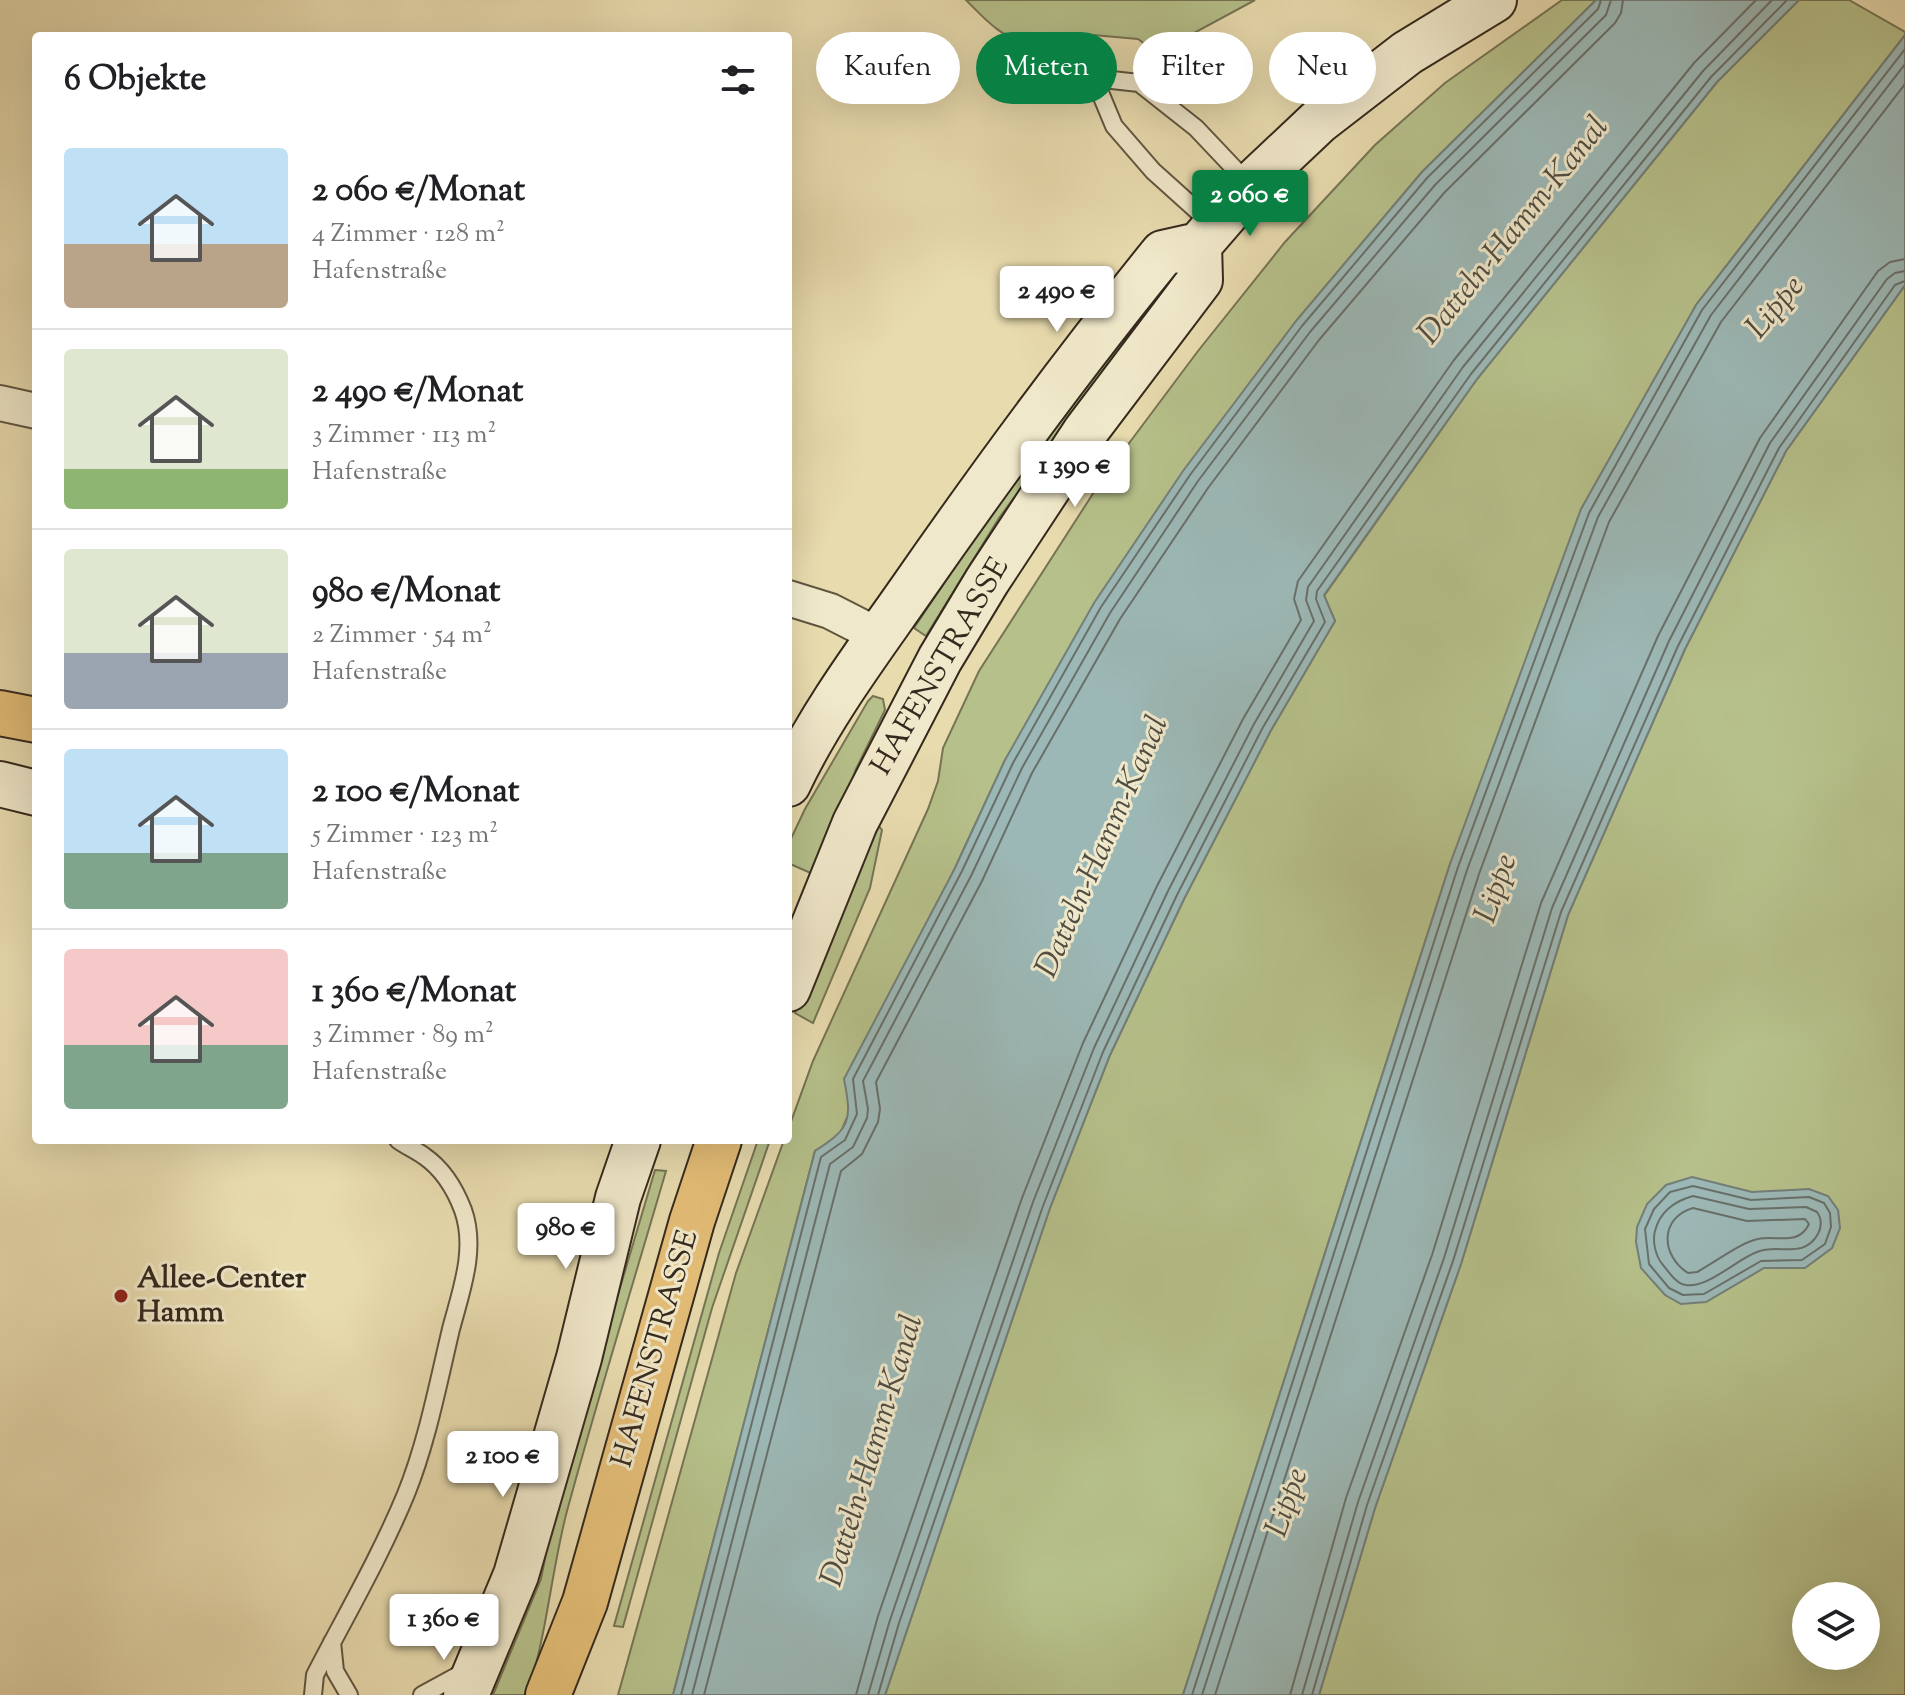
<!DOCTYPE html>
<html lang="de">
<head>
<meta charset="utf-8">
<style>
	:root { --surface:#fff; --page:#f2f2f2; --text:#202124; --muted:#757577; --line:#e0e0e0; --accent:#0b8043 }
	body { margin:0; font-family:"Sorts Mill Goudy",serif; background:var(--page); color:var(--text); height:100vh; display:flex; flex-direction:column; font-size:30px; white-space:nowrap }
	* { box-sizing:border-box; margin:0 }
	p { font-size:26px; color:var(--muted) }
	.icon { flex:none; width:44px; height:44px; fill:none; stroke:currentColor; stroke-width:2; stroke-linecap:round; stroke-linejoin:round }
	.map { position:relative; flex:1; overflow:hidden }
	.drawer { position:absolute; left:32px; top:32px; width:760px; height:1112px; display:flex; flex-direction:column; background:var(--surface); border-radius:8px; box-shadow:0 8px 32px #0002 }
	.drawer>* { flex:none }
	.top-card { position:absolute; left:816px; top:32px; width:760px; height:72px; display:flex; gap:16px }
	.tools { position:absolute; left:1792px; top:1582px; display:grid; gap:16px }
	.tools a { display:grid; place-items:center; width:88px; height:88px; border-radius:50%; background:var(--surface); box-shadow:0 8px 32px #0002; font-size:40px }
	.price { position:absolute; translate:-50% -68px; padding:0 18px; border-radius:8px; background:#fff; color:#222; font-size:26px; line-height:52px; filter:drop-shadow(0 2px 4px #0008) }
	.price::after { content:''; position:absolute; left:50%; top:48px; width:24px; height:18px; margin-left:-12px; background:inherit; clip-path:polygon(0 0,100% 0,50% 100%) }
	.price.current { background:var(--accent); color:#fff }
	ul { padding:0; list-style:none }
	li { display:flex; align-items:center; gap:24px; height:200px; padding:0 32px }
	li+li { border-top:2px solid var(--line) }
	li span { display:grid; place-items:center; flex:none; width:224px; height:160px; border-radius:8px; color:#555 }
	li>.icon { margin-inline-start:auto }
	span .icon { width:96px; height:96px; fill:#fffc; stroke-width:1 }
	li b { font-size:34px }
	h2 { display:flex; justify-content:space-between; align-items:center; height:96px; padding:0 32px; font-size:34px }
	.tag { padding:0 28px; border-radius:36px; background:var(--surface); box-shadow:0 8px 32px #0002; font-size:28px; line-height:72px }
	.tag.current { background:var(--accent); color:#fff }
	.map>svg:first-child { display:block }
	.green { fill:#b6c08a; stroke:#767454; stroke-width:2; fill-rule:evenodd }
	.water { fill:#9cb8b6; stroke:#737f79; stroke-width:2 }
	.lines { fill:none; stroke-linecap:round; stroke-linejoin:round }
	.shore { stroke:#68706a; stroke-width:2 }
	.service-casing { stroke:#625641; stroke-width:20 }
	.minor-casing { stroke:#625641; stroke-width:38 }
	.secondary-casing { stroke:#35291d; stroke-width:48 }
	.primary-casing { stroke:#35291d; stroke-width:48 }
	.service { stroke:#f0e8ca; stroke-width:16 }
	.minor { stroke:#f0e8ca; stroke-width:34 }
	.secondary { stroke:#f0e8ca; stroke-width:44 }
	.primary { stroke:#e4be77; stroke-width:44 }
	.poi-dot { fill:#8f2418; stroke:#f0e8ca; stroke-width:3 }
	.labels { text-anchor:middle; dominant-baseline:central; stroke-width:6; stroke-linejoin:round; paint-order:stroke }
	.street-label { font-size:30px; fill:#35291d; stroke:#f0e8ca }
	.poi-label { font-size:30px; font-weight:bold; fill:#35291d; stroke:#f0e8ca; text-anchor:start }
	.water-label { font-size:32px; font-style:italic; fill:#4f4d43; stroke:#f0e8ca }
</style>
</head>
<body>
<div class="map">
<svg width="1905" height="1695" viewBox="0 0 1905 1695">
	<rect width="100%" height="100%" fill="#e8dbae"/>
	<filter id="stains"><feTurbulence type="fractalNoise" baseFrequency=".0025" numOctaves="4"/><feColorMatrix values="0 0 0 0 .2 0 0 0 0 .09 0 0 0 0 .02 0 0 0 .5 -.17"/></filter>
	<radialGradient id="worn" r=".72"><stop offset=".6" stop-color="#630" stop-opacity="0"/><stop offset="1" stop-color="#630" stop-opacity=".3"/></radialGradient>
	<path class="green" d="M966,0h289l-76,41 -14,18 -27,-20 -56,-5 -53,10c-27,-5 -45,-26 -63,-44z
		M1562,0h34l-174,172 -126,149 -291,439 -50,108 -116,268 -24,15 -142,544h-55l118,-422 48,-133h4v-10l25,-69 115,-252 10,-28 5,-33 36,-77 124,-193 95,-127 87,-109 90,-97 70,-62z
		M1799,0h50l56,32v3l-209,270 -246,559 -267,831h-298l165,-487 60,-153 74,-156 86,-167 65,-111 -11,-25 153,-217 240,-297z
		M1181,264h5l-187,254 -73,118 -12,-8 114,-170z
		M1905,285v1410h-586l56,-187 86,-244 107,-349 117,-266 101,-198zM1806,1596h60v60h-60z
		M873,696l10,3 2,11 -29,59 -28,83 -13,23 -27,-12v-18l17,-36 63,-108z
		M878,825l4,5 -12,58 -57,135 -18,-10z
		M758,1140h12l-58,168 -89,319 -9,-1 105,-373z
		M655,1170l11,1c-33,113 -68,226 -99,340 -16,61 -20,124 -40,184h-34l48,-116 14,-72z"/>
	<path class="water" d="M1596,0h203l-82,82 -240,297 -153,216 11,26 -65,111 -86,167 -74,156 -60,153 -165,487h-212l142,-544c36,-23 37,-31 29,-72l111,-211 50,-108 89,-157 89,-132 113,-150 126,-149z
		M1905,35v250l-119,166 -101,198 -117,266 -107,349 -86,244 -56,187h-136l267,-831 131,-355 115,-204z
		M1692,1177l60,15 57,-3 19,7 10,14 2,18 -8,20 -27,20h-41l-58,34 -25,2 -16,-9 -24,-27 -5,-26 1,-15 10,-23 19,-19z"/>
	<g class="lines">
		<path class="shore" d="M1693,1186l58,14 58,-3 15,6 6,10 1,14 -6,17 -23,16 -41,1 -57,33 -21,1 -14,-7 -20,-24 -4,-35 9,-20 16,-17z
			M1693,1196l56,13 57,-2 11,5c5,7 5,14 1,22 -15,26 -40,9 -61,18 -20,7 -50,37 -71,33 -10,-1 -17,-13 -23,-20 -7,-8 -11,-23 -8,-34 5,-20 20,-30 38,-35z
			M1693,1208l54,13 58,-2 4,5c-10,22 -32,11 -51,15 -17,3 -44,24 -61,33l-9,1c-27,-17 -29,-55 5,-65z
			M681,1695l140,-538 24,-17 12,-26 -4,-35 109,-208 51,-108 88,-156 89,-132 112,-149 125,-148 171,-169 3,-9
			M692,1695l138,-531 23,-17 14,-29 1,-9 -5,-28 108,-205 51,-108 88,-155 88,-132 112,-149 125,-147 171,-170 5,-15
			M704,1695l137,-524 21,-17 16,-32 2,-13 -4,-27 106,-201 50,-108 88,-154 88,-131 111,-148 125,-147 171,-170 6,-10 2,-13
			M856,1695l22,-79 144,-418 61,-155 74,-157 86,-167 58,-99 -7,-21 4,-18 156,-221 240,-297 62,-63
			M868,1695l22,-75 143,-418 61,-154 74,-157 86,-167 60,-103 -8,-21 2,-13 155,-220 240,-296 69,-71
			M878,1695l21,-72 144,-417 60,-154 74,-157 85,-166 63,-107 -9,-23 1,-8 154,-217 240,-297 76,-77
			M1192,1695l266,-828 131,-354 113,-203 203,-261
			M1202,1695l265,-825 131,-353 113,-202 194,-251
			M1215,1695l264,-821 130,-352 112,-200 184,-238
			M1290,1695l56,-197 86,-243 109,-352 117,-267 102,-198 118,-167 12,-9 15,-3
			M1302,1695l56,-193 86,-244 108,-350 117,-267 101,-198 117,-164 8,-6 10,-2
			M1312,1695l55,-190 86,-244 108,-349 117,-266 101,-198 116,-163 10,-4"/>
		<g class="service-casing">
			<path id="service" d="M1213,225l-60,-54 -39,-45 -20,-48 45,5 57,45 53,56
				M332,1642l3,29 14,24
				M313,1695l2,-20c31,-60 65,-118 91,-181 21,-52 32,-110 45,-165 10,-38 26,-80 12,-119 -8,-21 -20,-41 -39,-54 -8,-6 -18,-10 -26,-16
				M422,1695l44,-24"/>
		</g>
		<g class="minor-casing">
			<path id="minor" d="M0,403l36,8
				M788,598l42,13 49,25"/>
		</g>
		<g class="secondary-casing">
			<path id="secondary" d="M0,784l36,9
				M788,784c33,-70 80,-132 124,-195 80,-115 163,-228 251,-336l36,-8 51,-59 69,-65 88,-68 87,-53
				M788,989l67,-166 85,-164 47,-78 98,-149 115,-152 -1,-35
				M466,1695l50,-120 63,-217 39,-160 20,-58"/>
		</g>
		<g class="primary-casing">
			<path id="primary" d="M0,713l36,7
				M548,1695l37,-93 107,-381 27,-81"/>
		</g>
		<use href="#service" class="service"/>
		<use href="#minor" class="minor"/>
		<use href="#secondary" class="secondary"/>
		<use href="#primary" class="primary"/>
	</g>
	<circle class="poi-dot" cx="121" cy="1296" r="8"/>
	<g class="labels">
		<g class="street-label">
			<text transform="translate(941 667) rotate(-60)">HAFENSTRASSE</text>
			<text transform="translate(656 1349) rotate(-74)">HAFENSTRASSE</text>
		</g>
		<g class="poi-label">
			<text x="137" y="1279">Allee-Center<tspan x="137" dy="34">Hamm</tspan></text>
		</g>
		<g class="water-label">
			<text transform="translate(1514 231) rotate(-51)">Datteln-Hamm-Kanal</text>
			<text transform="translate(1776 308) rotate(-50)">Lippe</text>
			<text transform="translate(1103 847) rotate(-66)">Datteln-Hamm-Kanal</text>
			<text transform="translate(1497 889) rotate(-71)">Lippe</text>
			<text transform="translate(873 1451) rotate(-73)">Datteln-Hamm-Kanal</text>
			<text transform="translate(1288 1503) rotate(-71)">Lippe</text>
		</g>
	</g>
	<rect width="100%" height="100%" filter="url(#stains)"/>
	<rect width="100%" height="100%" fill="url(#worn)"/>
</svg>
<div class="tools">
<a><svg class="icon" aria-label="layers" viewBox="0 0 24 24"><path d="M12 4l9 5-9 5-9-5zM3 14l9 5 9-5"/></svg></a>
</div>
<b class="price current" style="left:1250px;top:238px">2 060 €</b>
<b class="price" style="left:1057px;top:334px">2 490 €</b>
<b class="price" style="left:1075px;top:509px">1 390 €</b>
<b class="price" style="left:566px;top:1271px">980 €</b>
<b class="price" style="left:503px;top:1499px">2 100 €</b>
<b class="price" style="left:444px;top:1662px">1 360 €</b>
<div class="top-card">
<a class="tag">Kaufen</a>
<a class="tag current">Mieten</a>
<a class="tag">Filter</a>
<a class="tag">Neu</a>
</div>
<section class="drawer">
<h2>6 Objekte<svg class="icon" aria-label="filters" viewBox="0 0 24 24"><path d="M4 7h16M4 17h16"/><circle cx="9" cy="7" r="2"/><circle cx="15" cy="17" r="2"/></svg></h2>
<ul>
<li><span style="background:linear-gradient(#bfe0f5 60%,#b9a48a 0)"><svg class="icon" aria-label="home" viewBox="0 0 24 24"><path d="M3 11l9-7 9 7M6 9v11h12V9"/></svg></span><div><b>2 060 €/Monat</b><p>4 Zimmer · 128 m²</p><p>Hafenstraße</p></div></li>
<li><span style="background:linear-gradient(#dfe7d0 75%,#8fb573 0)"><svg class="icon" aria-label="home" viewBox="0 0 24 24"><path d="M3 11l9-7 9 7M6 9v11h12V9"/></svg></span><div><b>2 490 €/Monat</b><p>3 Zimmer · 113 m²</p><p>Hafenstraße</p></div></li>
<li><span style="background:linear-gradient(#dfe7d0 65%,#9aa5b1 0)"><svg class="icon" aria-label="home" viewBox="0 0 24 24"><path d="M3 11l9-7 9 7M6 9v11h12V9"/></svg></span><div><b>980 €/Monat</b><p>2 Zimmer · 54 m²</p><p>Hafenstraße</p></div></li>
<li><span style="background:linear-gradient(#bfe0f5 65%,#7fa58c 0)"><svg class="icon" aria-label="home" viewBox="0 0 24 24"><path d="M3 11l9-7 9 7M6 9v11h12V9"/></svg></span><div><b>2 100 €/Monat</b><p>5 Zimmer · 123 m²</p><p>Hafenstraße</p></div></li>
<li><span style="background:linear-gradient(#f6c9c9 60%,#7fa58c 0)"><svg class="icon" aria-label="home" viewBox="0 0 24 24"><path d="M3 11l9-7 9 7M6 9v11h12V9"/></svg></span><div><b>1 360 €/Monat</b><p>3 Zimmer · 89 m²</p><p>Hafenstraße</p></div></li>
</ul>
</section>
</div>
</body>
</html>
